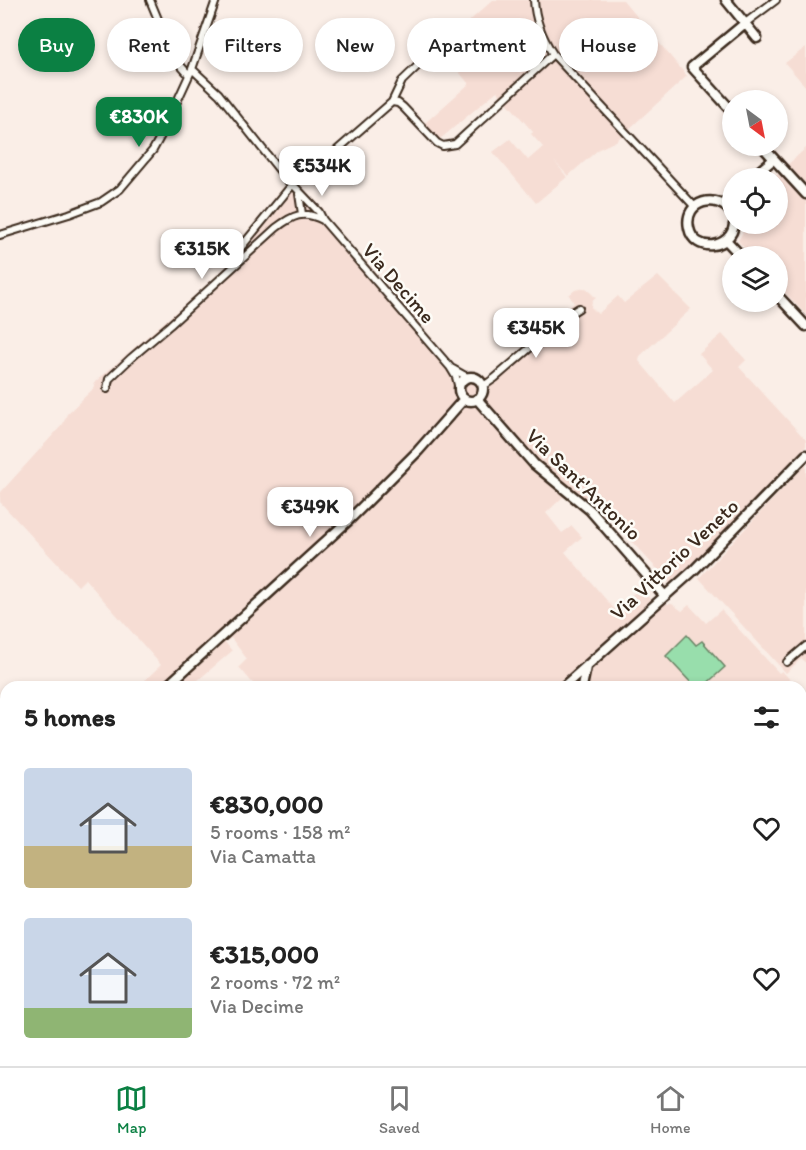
<!DOCTYPE html>
<html lang="en">
<head>
<meta charset="utf-8">
<style>
	:root { --surface:#fff; --page:#f2f2f2; --text:#222; --muted:#767676; --line:#e0e0e0; --accent:#0b8043 }
	body { margin:0; font-family:Itim,sans-serif; background:var(--page); color:var(--text); height:100vh; display:flex; flex-direction:column; font-size:22px; white-space:nowrap }
	* { box-sizing:border-box; margin:0 }
	p { font-size:20px; color:var(--muted) }
	.icon { flex:none; width:33px; height:33px; fill:none; stroke:currentColor; stroke-width:2; stroke-linecap:round; stroke-linejoin:round }
	.map { position:relative; flex:1; overflow:hidden }
	.panel { position:absolute; left:0px; top:681px; width:807px; height:386px; display:flex; flex-direction:column; background:var(--surface); border-radius:18px 18px 0 0; box-shadow:0 3px 9px #0003 }
	.panel>* { flex:none }
	.banner { position:absolute; left:18px; top:18px; width:771px; height:54px; display:flex; gap:12px }
	.needle { width:39px; rotate:148deg }
	.tools { position:absolute; left:722px; top:90px; display:grid; gap:12px }
	.tools a { display:grid; place-items:center; width:66px; height:66px; border-radius:50%; background:var(--surface); box-shadow:0 3px 9px #0003; font-size:30px }
	.price { position:absolute; translate:-50% -51px; padding:0 14px; border-radius:12px; background:#fff; color:#222; font-size:20px; line-height:39px; filter:drop-shadow(0 2px 3px #0008) }
	.price::after { content:''; position:absolute; left:50%; top:36px; width:18px; height:14px; margin-left:-9px; background:inherit; clip-path:polygon(0 0,100% 0,50% 100%) }
	.price.selected { background:var(--accent); color:#fff }
	ul { padding:0; list-style:none }
	li { display:flex; align-items:center; gap:18px; height:150px; padding:0 24px }
	li span { display:grid; place-items:center; flex:none; width:168px; height:120px; border-radius:6px; color:#555 }
	li>.icon { margin-inline-start:auto }
	span .icon { width:72px; height:72px; fill:#fffc; stroke-width:1 }
	li b { font-size:26px }
	h2 { display:flex; justify-content:space-between; align-items:center; height:72px; padding:0 24px; font-size:26px }
	.tag { padding:0 21px; border-radius:27px; background:var(--surface); box-shadow:0 3px 9px #0003; font-size:21px; line-height:54px }
	.tag.selected { background:var(--accent); color:#fff }
	.tabs { display:flex; justify-content:space-around; align-items:center; height:84px; border-top:2px solid var(--line); background:var(--surface); font-size:16px; color:var(--muted) }
	.tabs a { display:grid; justify-items:center; gap:3px }
	.tabs .selected { color:var(--accent) }
	.map>svg:first-child { display:block }
	.built { fill:#f6ddd4 }
	.green { fill:#98deac; stroke:#6a8465; stroke-width:1.5 }
	.lines { fill:none; stroke-linecap:round; stroke-linejoin:round }
	.street-casing { stroke:#3b2a1e; stroke-width:10 }
	.secondary-casing { stroke:#3b2a1e; stroke-width:13 }
	.street { stroke:#fdfcf7; stroke-width:6 }
	.secondary { stroke:#fdfcf7; stroke-width:8 }
	.labels { text-anchor:middle; dominant-baseline:central; stroke-width:5; stroke-linejoin:round; paint-order:stroke }
	.street-label { font-size:21px; fill:#3b2a1e; stroke:#fdfcf7 }
</style>
</head>
<body>
<div class="map">
<svg width="806" height="1066" viewBox="0 0 806 1066">
	<rect width="100%" height="100%" fill="#faeee7"/>
	<filter id="ink" filterUnits="userSpaceOnUse"><feTurbulence type="fractalNoise" baseFrequency=".0167" numOctaves="2"/><feDisplacementMap in="SourceGraphic" scale="12" xChannelSelector="R" yChannelSelector="G"/><feConvolveMatrix kernelMatrix="1 2 1 2 8 2 1 2 1" color-interpolation-filters="sRGB"/></filter>
	<g filter="url(#ink)">
		<path class="built" d="M493,0h130l64,76 -71,65 -17,8 -31,27 -14,-15 13,16 -31,26 -43,-51 17,-13 18,21 15,-13 -12,-13 2,-2 -36,-41 -58,49 -14,-17 44,-39 -30,-36z
			M806,47v40l-21,-24z
			M806,148v167l-29,-31v-28h-25l-14,-15 5,-9v-8h34v-46h-4z
			M291,182l26,26 142,162 5,3h12l13,5 85,-75 -5,-8 6,-5 11,-2 10,10 -4,3 -1,6 7,7 20,-18 6,7 34,-27 33,33 -51,47 -1,5 36,42 38,-33 -14,-16 23,-20 24,26 -7,7 67,73v6l-119,127 -15,12 -65,-70 -11,9 -32,-28 -18,17 16,20 10,-7 10,11 -17,15 50,58 25,-22 12,13 6,-5 8,8h6l10,7 7,-6 17,18 15,-13 58,63 3,-2 15,16h-541l-17,-20 8,-8 -16,-21 -6,4 7,9 -42,36h-39l-6,-7 16,-15 -76,-86 -7,7 -78,-84v-9l63,-69 4,-10 26,-25 2,-7 134,-116 -3,-5 59,-76z
			M806,464v199l-5,-4 -15,14 -87,-95z
			M801,691l5,6v107l-5,5z"/>
		<path class="green" d="M687,635l9,10 6,-4 23,26 -22,20 -5,-2 -3,2 -29,-31z"/>
		<g class="lines">
			<g class="street-casing">
				<path id="street" d="M150,0l24,58 15,17
					M534,0c1,20 8,37 19,54l142,153
					M744,24l32,-24
					M192,69l27,25 61,77 39,41 4,8 127,147 6,10 3,12
					M392,102l10,-21 27,-26
					M288,181l40,-23 64,-56 6,1 5,4 34,36 6,3 12,-2 98,-90
					M299,194l3,20
					M0,235l69,-21 32,-12 19,-13 33,-39 11,-20 28,-61 24,-69
					M238,251l54,-66
					M453,369l16,9
					M482,387l13,-9 73,-63 11,-7
					M107,389l2,-10 22,-21 39,-33 106,-97c17,-13 27,-18 47,-8
					M787,662l19,-16
					M0,814l6,7
					M0,951l6,7
					M0,995l6,7
					M94,1060l4,6
					M0,1061l6,-2
					M52,1066l6,-6"/>
			</g>
			<g class="secondary-casing">
				<path id="secondary" d="M726,0l31,38
					M732,111l-40,-44 52,-43
					M762,146l44,48
					M751,178l23,-19
					M723,204l9,-8
					M732,214c-14,-23 -49,-13 -43,14 5,26 43,21 45,-4
					M726,240l15,16
					M777,295l29,31
					M459 389a12 12 0 1 1 24 0a12 12 0 1 1-24 0Z
					M477,399l57,65 56,46 75,86
					M166,687l183,-167 69,-69 46,-52
					M563,687l131,-117 112,-115
					M582,687l4,-20
					M801,817l5,-5
					M0,852l6,-8
					M227,1060l5,6
					M164,1066l6,-6
					M537,1066l6,-6"/>
			</g>
			<use href="#street" class="street"/>
			<use href="#secondary" class="secondary"/>
		</g>
	</g>
	<g class="labels">
		<g class="street-label">
			<text transform="translate(399 283) rotate(49)">Via Decime</text>
			<text transform="translate(584 484) rotate(44)">Via Sant'Antonio</text>
			<text transform="translate(674 559) rotate(-43)">Via Vittorio Veneto</text>
		</g>
	</g>
</svg>
<div class="tools">
<a><svg class="needle" viewBox="-14 -14 28 28"><path d="M0-13l5 13h-10z" fill="#e53935"/><path d="M0 13l5-13h-10z" fill="#767676"/></svg></a>
<a><svg class="icon" aria-label="locate" viewBox="0 0 24 24"><circle cx="12" cy="12" r="6"/><path d="M12 2v4M12 18v4M2 12h4M18 12h4"/></svg></a>
<a><svg class="icon" aria-label="layers" viewBox="0 0 24 24"><path d="M12 4l9 5-9 5-9-5zM3 14l9 5 9-5"/></svg></a>
</div>
<b class="price selected" style="left:139px;top:148px">€830K</b>
<b class="price" style="left:322px;top:197px">€534K</b>
<b class="price" style="left:202px;top:280px">€315K</b>
<b class="price" style="left:536px;top:359px">€345K</b>
<b class="price" style="left:310px;top:538px">€349K</b>
<div class="banner">
<a class="tag selected">Buy</a>
<a class="tag">Rent</a>
<a class="tag">Filters</a>
<a class="tag">New</a>
<a class="tag">Apartment</a>
<a class="tag">House</a>
</div>
<section class="panel">
<h2>5 homes<svg class="icon" aria-label="filters" viewBox="0 0 24 24"><path d="M4 7h16M4 17h16"/><circle cx="9" cy="7" r="2"/><circle cx="15" cy="17" r="2"/></svg></h2>
<ul>
<li><span style="background:linear-gradient(#c9d6e8 65%,#c2b280 0)"><svg class="icon" aria-label="home" viewBox="0 0 24 24"><path d="M3 11l9-7 9 7M6 9v11h12V9"/></svg></span><div><b>€830,000</b><p>5 rooms · 158 m²</p><p>Via Camatta</p></div><svg class="icon" aria-label="heart" viewBox="0 0 24 24"><path d="M12 20l-8-8c-3-5 5-10 8-4 3-6 11-1 8 4z"/></svg></li>
<li><span style="background:linear-gradient(#c9d6e8 75%,#8fb573 0)"><svg class="icon" aria-label="home" viewBox="0 0 24 24"><path d="M3 11l9-7 9 7M6 9v11h12V9"/></svg></span><div><b>€315,000</b><p>2 rooms · 72 m²</p><p>Via Decime</p></div><svg class="icon" aria-label="heart" viewBox="0 0 24 24"><path d="M12 20l-8-8c-3-5 5-10 8-4 3-6 11-1 8 4z"/></svg></li>
</ul>
</section>
</div>
<nav class="tabs">
<a class="selected"><svg class="icon" aria-label="map" viewBox="0 0 24 24"><path d="M3 6l6-2 6 2 6-2v14l-6 2-6-2-6 2zM9 4v14M15 6v14"/></svg>Map</a>
<a><svg class="icon" aria-label="saved" viewBox="0 0 24 24"><path d="M7 4h10v16l-5-4-5 4z"/></svg>Saved</a>
<a><svg class="icon" aria-label="home" viewBox="0 0 24 24"><path d="M3 11l9-7 9 7M6 9v11h12V9"/></svg>Home</a>
</nav>
</body>
</html>
